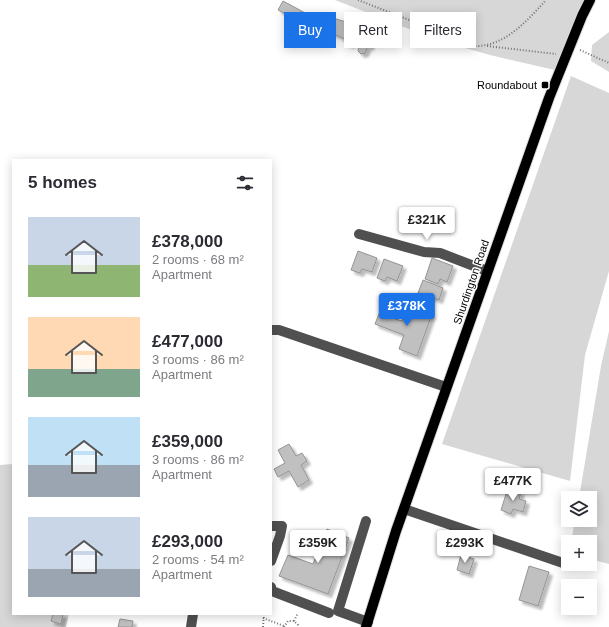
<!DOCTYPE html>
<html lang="en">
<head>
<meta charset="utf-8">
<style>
	:root { --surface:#fff; --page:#f7f7f7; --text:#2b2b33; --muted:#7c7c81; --accent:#1a73e8 }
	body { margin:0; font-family:Helvetica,sans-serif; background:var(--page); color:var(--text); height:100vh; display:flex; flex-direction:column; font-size:15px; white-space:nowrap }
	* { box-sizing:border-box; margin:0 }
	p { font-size:13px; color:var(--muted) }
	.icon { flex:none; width:22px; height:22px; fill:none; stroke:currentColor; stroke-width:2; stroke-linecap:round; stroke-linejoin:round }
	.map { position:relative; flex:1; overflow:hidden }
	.drawer { position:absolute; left:12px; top:159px; width:260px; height:456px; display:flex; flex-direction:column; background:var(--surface); border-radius:0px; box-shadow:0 2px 10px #0003 }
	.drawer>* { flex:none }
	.guide { position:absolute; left:284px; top:12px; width:265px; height:36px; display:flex; gap:8px }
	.buttons { position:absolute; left:561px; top:491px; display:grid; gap:8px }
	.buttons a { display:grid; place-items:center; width:36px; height:36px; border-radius:0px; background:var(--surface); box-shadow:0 2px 10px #0003; font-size:20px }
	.price { position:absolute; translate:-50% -34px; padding:0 9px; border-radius:4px; background:#fff; color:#222; font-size:13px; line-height:26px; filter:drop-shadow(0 1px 2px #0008) }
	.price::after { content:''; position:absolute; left:50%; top:24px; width:12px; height:9px; margin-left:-6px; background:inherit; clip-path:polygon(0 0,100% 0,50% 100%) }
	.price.active { background:var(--accent); color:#fff }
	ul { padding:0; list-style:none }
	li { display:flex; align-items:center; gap:12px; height:100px; padding:0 16px }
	li span { display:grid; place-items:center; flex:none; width:112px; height:80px; border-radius:0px; color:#555 }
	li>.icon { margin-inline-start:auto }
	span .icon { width:48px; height:48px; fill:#fffc; stroke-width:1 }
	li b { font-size:17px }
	h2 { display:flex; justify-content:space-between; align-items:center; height:48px; padding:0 16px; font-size:17px }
	.pill { padding:0 14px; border-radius:0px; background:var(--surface); box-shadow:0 2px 10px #0003; font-size:14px; line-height:36px }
	.pill.active { background:var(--accent); color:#fff }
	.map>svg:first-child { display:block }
	.green { fill:#d7d7d7 }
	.building { fill:#c0c0c0; stroke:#949494; filter:url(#shadow) }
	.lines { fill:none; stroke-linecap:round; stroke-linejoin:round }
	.major-casing { stroke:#dbdbdb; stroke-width:12 }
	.path { stroke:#727272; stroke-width:2; stroke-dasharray:1 2; stroke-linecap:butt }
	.minor { stroke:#505050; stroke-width:10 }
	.major { stroke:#000; stroke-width:10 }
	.poi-dot { fill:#000; stroke:#fff; stroke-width:1.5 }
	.labels { text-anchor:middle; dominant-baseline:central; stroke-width:3; stroke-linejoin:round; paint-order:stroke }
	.poi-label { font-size:11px; fill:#000; stroke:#fff; text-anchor:end }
	.street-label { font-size:11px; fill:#000; stroke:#fff }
</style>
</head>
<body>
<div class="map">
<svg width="609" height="627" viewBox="0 0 609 627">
	<defs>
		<filter id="shadow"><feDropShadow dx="3.5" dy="3.5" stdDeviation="1" flood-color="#0004"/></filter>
	</defs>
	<rect width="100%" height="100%" fill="#fff"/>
	<path class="green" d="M335,0h249l-25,71 -69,-16 -53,-15z
		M609,32v40l-18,-11 1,-16z
		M571,76l38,17v178l-24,84 -15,126 -128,-37z
		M609,331v233l-19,-5v-17h-19l4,-22h15v-22h-11l22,-132z
		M13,464v150h56l-3,13h-66v-162z"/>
	<path class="building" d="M283,1l24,13 -5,9 -24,-13z
		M333,18l13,4 1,-3 17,5 -1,4 12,4 -5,15 -2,-1 -3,7 -4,1 -3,-3 1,-7 -7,-3 -1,4 -7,-3 1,-3 -16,-7z
		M358,251l19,7 -5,14 -10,-3 -2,4 -9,-3z
		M432,258l21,8 -6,16 -7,-3 -2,5 -13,-5z
		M384,259l19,7 -6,15 -10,-4 -2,4 -8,-3z
		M423,280l20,8 -4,12 -8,-3 -3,8 -11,-4 3,-8h-2z
		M408,305l24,9 -15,42 -18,-7 5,-14 -29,-11 6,-15 11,4 3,6 7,2z
		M289,444l7,12 6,-3 5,8 -6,4 8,15 -11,7 -9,-16 -11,6 -4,-8 11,-6 -7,-13z
		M514,471l17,6 -4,12 -17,-5z
		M508,488l13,4 -2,7 7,2 -3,11 -10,-3 -2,5 -10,-4z
		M327,529l22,9 -21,56 -49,-18 9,-21 25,9z
		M461,555l13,4 -5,15 -12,-4z
		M529,566l20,6 -11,34 -19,-6z
		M53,614h10l-2,10 -10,-3z
		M120,619l13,2 -1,6h-14z"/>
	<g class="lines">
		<g class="major-casing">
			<path id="major" d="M366,627l30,-96 153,-433 33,-82 8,-16"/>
		</g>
		<path class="path" d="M358,0l118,46c29,0 51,-25 70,-46
			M487,46l69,8
			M580,50l29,13
			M263,618l21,8
			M294,621l4,-8
			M263,627l1,-13
			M284,627l4,-6h6l4,4v2"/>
		<path class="minor" d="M359,234l65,18 16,1 47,18
			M271,330h8l167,57
			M404,509l159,54
			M366,521l-28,90 30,11
			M271,526h11l-2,10 -9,25
			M271,587l1,4 57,22
			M191,627l2,-13"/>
		<use href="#major" class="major"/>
	</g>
	<rect class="poi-dot" x="541" y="81" width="8" height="8" rx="2"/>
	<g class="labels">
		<g class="poi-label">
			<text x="537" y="85">Roundabout</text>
		</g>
		<g class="street-label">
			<text transform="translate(471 282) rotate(-71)">Shurdington Road</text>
		</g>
	</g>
</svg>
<div class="buttons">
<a><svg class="icon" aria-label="layers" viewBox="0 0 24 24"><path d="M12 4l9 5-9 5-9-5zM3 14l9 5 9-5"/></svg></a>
<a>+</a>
<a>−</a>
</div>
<b class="price" style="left:427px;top:241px">£321K</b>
<b class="price active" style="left:407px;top:327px">£378K</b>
<b class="price" style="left:513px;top:502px">£477K</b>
<b class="price" style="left:318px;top:564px">£359K</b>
<b class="price" style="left:465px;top:564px">£293K</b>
<div class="guide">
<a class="pill active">Buy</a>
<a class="pill">Rent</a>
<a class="pill">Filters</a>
</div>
<section class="drawer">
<h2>5 homes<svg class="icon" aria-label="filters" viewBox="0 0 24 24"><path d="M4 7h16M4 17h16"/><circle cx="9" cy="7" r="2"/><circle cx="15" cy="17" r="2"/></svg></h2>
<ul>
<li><span style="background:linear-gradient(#c9d6e8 60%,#8fb573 0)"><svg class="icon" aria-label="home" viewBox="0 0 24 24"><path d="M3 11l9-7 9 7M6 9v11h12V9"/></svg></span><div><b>£378,000</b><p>2 rooms · 68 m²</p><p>Apartment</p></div></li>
<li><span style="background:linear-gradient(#ffd9b3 65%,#7fa58c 0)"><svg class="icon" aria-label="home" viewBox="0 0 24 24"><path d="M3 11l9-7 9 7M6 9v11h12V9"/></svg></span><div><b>£477,000</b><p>3 rooms · 86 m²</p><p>Apartment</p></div></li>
<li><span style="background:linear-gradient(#bfe0f5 60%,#9aa5b1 0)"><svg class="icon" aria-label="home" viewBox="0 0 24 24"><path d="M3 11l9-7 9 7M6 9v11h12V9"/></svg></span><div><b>£359,000</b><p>3 rooms · 86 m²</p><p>Apartment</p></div></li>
<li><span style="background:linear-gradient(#c9d6e8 65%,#9aa5b1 0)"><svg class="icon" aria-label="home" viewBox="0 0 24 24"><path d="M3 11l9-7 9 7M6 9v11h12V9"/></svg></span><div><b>£293,000</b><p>2 rooms · 54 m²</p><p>Apartment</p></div></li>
</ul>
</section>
</div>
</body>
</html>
